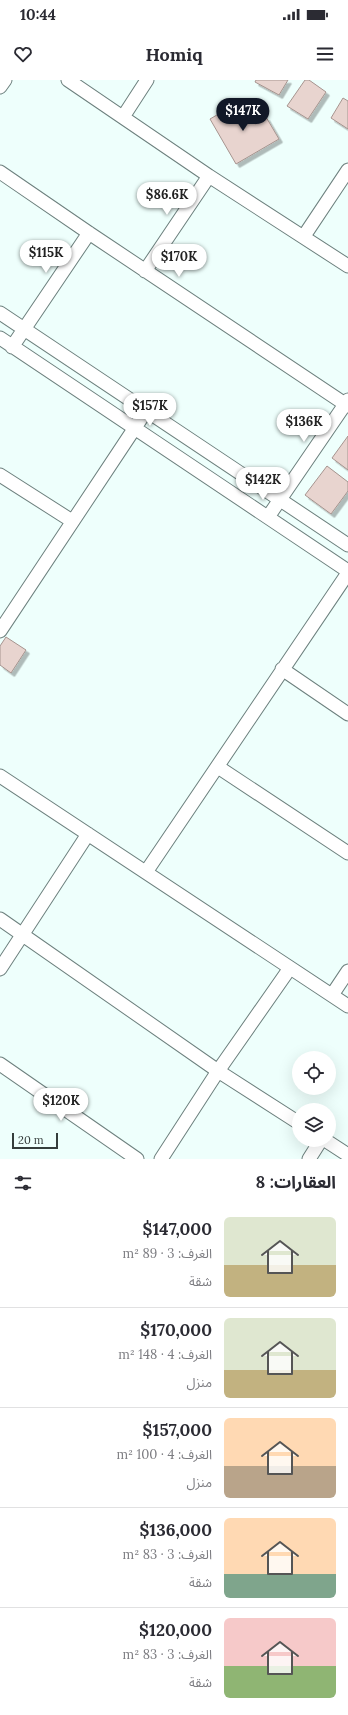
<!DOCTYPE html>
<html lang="ar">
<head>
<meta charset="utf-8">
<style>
	:root { --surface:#fff; --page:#f2f2f3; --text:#2b2b33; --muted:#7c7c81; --line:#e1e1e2; --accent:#111827 }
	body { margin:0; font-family:Lora,"Noto Sans Arabic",serif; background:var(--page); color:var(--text); direction:rtl; height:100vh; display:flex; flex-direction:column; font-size:15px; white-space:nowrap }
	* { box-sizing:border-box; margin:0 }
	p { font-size:13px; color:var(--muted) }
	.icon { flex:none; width:22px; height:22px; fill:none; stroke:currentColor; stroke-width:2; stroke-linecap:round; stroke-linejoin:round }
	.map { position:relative; height:1079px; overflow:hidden; direction:ltr }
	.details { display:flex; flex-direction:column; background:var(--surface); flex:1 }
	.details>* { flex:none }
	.controls { position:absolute; left:292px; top:971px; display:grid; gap:8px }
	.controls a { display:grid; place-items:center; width:44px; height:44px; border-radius:50%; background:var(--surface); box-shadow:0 4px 16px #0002; font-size:20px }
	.scale { position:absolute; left:12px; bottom:10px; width:46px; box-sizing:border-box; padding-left:4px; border:2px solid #353d3c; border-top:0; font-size:11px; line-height:14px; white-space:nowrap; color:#353d3c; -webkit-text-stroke:3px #eefffc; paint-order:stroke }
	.price { position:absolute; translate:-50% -34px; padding:0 9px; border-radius:14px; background:#fff; color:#222; font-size:13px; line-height:26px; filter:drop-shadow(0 1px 2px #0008) }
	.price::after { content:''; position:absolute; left:50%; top:24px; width:12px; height:9px; margin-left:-6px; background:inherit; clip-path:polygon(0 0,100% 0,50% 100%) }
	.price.current { background:var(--accent); color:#fff }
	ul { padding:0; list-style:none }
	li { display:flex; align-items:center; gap:12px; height:100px; padding:0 12px }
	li+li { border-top:1px solid var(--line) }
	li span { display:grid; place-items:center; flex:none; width:112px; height:80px; border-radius:6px; color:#555 }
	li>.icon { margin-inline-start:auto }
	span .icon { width:48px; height:48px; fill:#fffc; stroke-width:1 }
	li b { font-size:17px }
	h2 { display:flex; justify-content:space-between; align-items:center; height:48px; padding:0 12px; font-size:17px }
	.status { display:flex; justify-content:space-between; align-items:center; height:28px; padding:0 20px; background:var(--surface); direction:ltr }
	.status svg { height:11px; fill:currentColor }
	header { display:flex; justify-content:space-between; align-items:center; height:52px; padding:0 12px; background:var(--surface); font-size:18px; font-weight:800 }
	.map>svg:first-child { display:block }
	.building { fill:#e8d4cf; stroke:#a6948f; filter:url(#shadow) }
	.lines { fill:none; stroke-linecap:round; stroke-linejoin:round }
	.minor-casing { stroke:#6d807e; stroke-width:15 }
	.minor { stroke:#fff; stroke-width:13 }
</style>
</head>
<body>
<div class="status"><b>10:44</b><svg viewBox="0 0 49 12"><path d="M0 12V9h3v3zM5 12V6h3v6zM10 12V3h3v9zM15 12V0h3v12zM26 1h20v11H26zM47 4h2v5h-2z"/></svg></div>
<header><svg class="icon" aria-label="menu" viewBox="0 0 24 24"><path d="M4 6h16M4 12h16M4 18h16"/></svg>Homiq<svg class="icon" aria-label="heart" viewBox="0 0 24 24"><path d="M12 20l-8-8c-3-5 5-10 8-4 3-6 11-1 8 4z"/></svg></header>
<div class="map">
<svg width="348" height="1079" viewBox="0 0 348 1079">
	<defs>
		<filter id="shadow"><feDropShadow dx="3.5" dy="3.5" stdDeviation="0" flood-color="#0004"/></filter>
	</defs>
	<rect width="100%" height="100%" fill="#eefffc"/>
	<path class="building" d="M256,0h32l-9,15 -24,-13z
		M305,0h4l17,12 -18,27 -21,-13z
		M343,18l5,3v28l-17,-11z
		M241,21l14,23 11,-7 13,22 -43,25 -26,-45z
		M348,356v34l-16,-12z
		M327,386l21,16v9l-17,23 -26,-19z
		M6,557l20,13 -15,23 -11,-8v-19z"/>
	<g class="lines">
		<g class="minor-casing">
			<path id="minor" d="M68,0l141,96 139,90
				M0,7l5,-7
				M123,37l24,-37
				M0,92l89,61 259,173
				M304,156l44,-66
				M145,191l64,-95
				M0,233l348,232
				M0,258l348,233
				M12,267l77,-114
				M0,395l72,46
				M268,437l80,-117
				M0,551l146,-220
				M282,589l66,45
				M218,687l130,86
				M0,696l348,230
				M146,792l202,-299
				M0,839l218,152 81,52
				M0,889l88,-135
				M332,915l16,-24
				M0,984l137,95
				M325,1060l23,15
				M161,1079l57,-88 72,-103
				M309,1079l12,-19"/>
		</g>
		<use href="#minor" class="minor"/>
	</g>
</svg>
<div class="controls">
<a><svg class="icon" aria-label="locate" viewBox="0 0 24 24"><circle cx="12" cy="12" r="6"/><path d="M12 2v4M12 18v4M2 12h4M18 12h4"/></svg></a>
<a><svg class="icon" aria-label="layers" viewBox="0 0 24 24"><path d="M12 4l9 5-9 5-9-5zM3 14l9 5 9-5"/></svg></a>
</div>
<div class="scale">20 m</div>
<b class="price current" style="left:243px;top:52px">$147K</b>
<b class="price" style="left:167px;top:136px">$86.6K</b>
<b class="price" style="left:46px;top:194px">$115K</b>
<b class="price" style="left:179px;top:198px">$170K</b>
<b class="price" style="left:150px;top:347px">$157K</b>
<b class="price" style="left:304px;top:363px">$136K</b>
<b class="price" style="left:263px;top:421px">$142K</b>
<b class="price" style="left:61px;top:1042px">$120K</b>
</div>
<section class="details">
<h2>العقارات: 8<svg class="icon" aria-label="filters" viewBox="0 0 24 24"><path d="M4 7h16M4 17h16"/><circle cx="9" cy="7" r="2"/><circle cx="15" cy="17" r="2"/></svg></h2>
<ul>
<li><span style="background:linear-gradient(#dfe7d0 60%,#c2b280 0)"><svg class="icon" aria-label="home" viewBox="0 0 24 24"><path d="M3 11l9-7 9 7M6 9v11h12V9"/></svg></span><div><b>$147,000</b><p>الغرف: 3 · 89 m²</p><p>شقة</p></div></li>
<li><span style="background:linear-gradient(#dfe7d0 65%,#c2b280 0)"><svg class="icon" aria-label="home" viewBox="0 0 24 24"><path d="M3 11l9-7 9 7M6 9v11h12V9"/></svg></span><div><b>$170,000</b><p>الغرف: 4 · 148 m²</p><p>منزل</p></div></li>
<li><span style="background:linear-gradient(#ffd9b3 60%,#b9a48a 0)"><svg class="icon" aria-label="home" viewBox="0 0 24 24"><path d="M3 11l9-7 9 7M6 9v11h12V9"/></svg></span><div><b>$157,000</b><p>الغرف: 4 · 100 m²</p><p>منزل</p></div></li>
<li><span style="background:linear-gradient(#ffd9b3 70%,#7fa58c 0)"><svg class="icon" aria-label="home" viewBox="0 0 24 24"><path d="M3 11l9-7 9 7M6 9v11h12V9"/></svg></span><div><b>$136,000</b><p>الغرف: 3 · 83 m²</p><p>شقة</p></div></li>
<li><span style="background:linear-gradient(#f6c9c9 60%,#8fb573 0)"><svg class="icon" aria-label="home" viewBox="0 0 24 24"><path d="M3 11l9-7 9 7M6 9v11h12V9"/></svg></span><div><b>$120,000</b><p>الغرف: 3 · 83 m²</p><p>شقة</p></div></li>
</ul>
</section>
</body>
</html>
